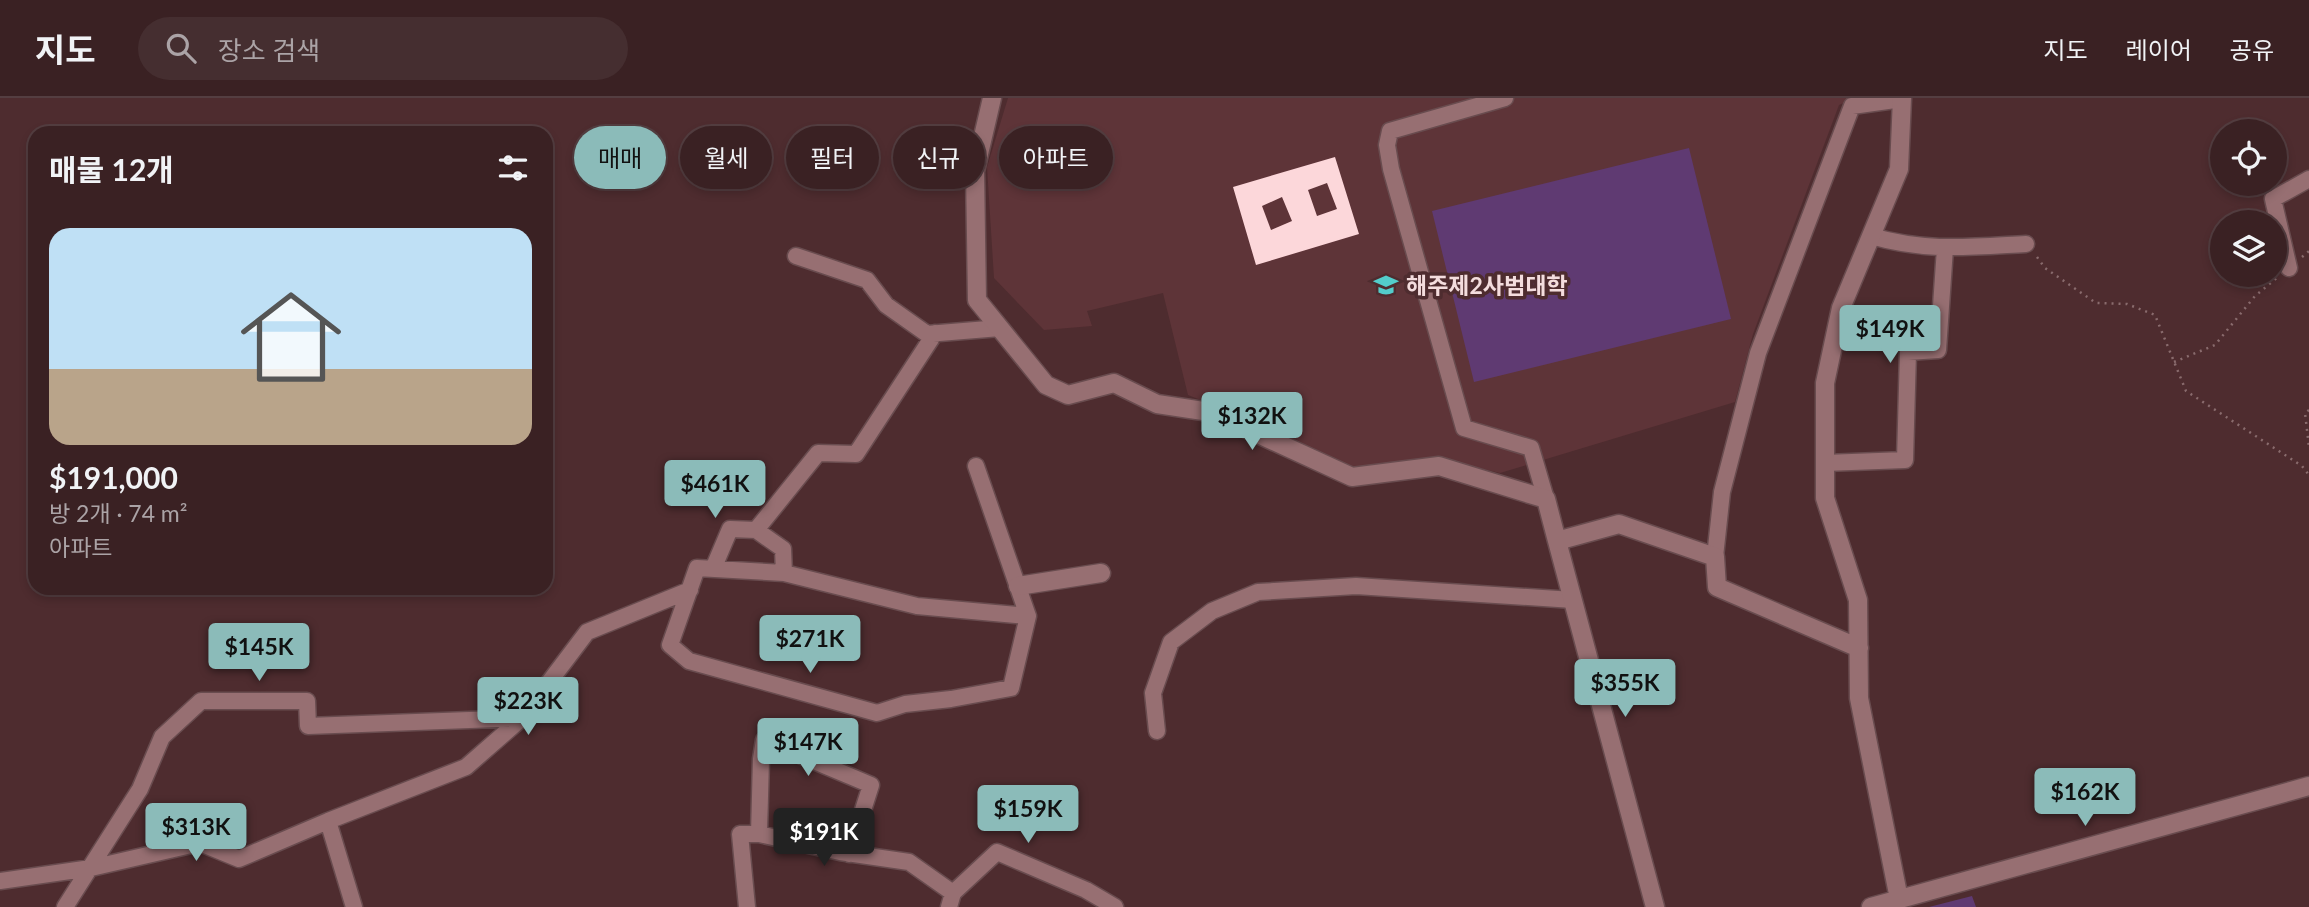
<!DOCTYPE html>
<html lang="ko">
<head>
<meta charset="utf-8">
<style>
	:root { --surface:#3a2123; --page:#452e30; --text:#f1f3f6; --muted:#aba3a6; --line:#543e41; --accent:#8bbbb9 }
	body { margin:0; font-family:Lato,"Noto Sans KR",sans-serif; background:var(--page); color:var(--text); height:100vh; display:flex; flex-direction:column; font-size:26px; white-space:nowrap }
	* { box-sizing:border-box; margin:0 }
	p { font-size:23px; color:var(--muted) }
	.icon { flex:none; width:38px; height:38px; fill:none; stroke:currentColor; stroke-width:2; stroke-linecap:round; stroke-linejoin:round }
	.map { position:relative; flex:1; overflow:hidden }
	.details { position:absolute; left:28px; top:28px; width:525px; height:469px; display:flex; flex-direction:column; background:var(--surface); border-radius:21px; box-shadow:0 4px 10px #0003,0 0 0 2px var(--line) }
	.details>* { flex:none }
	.top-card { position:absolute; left:574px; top:28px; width:665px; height:63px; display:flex; gap:14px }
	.buttons { position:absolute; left:2210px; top:21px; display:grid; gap:14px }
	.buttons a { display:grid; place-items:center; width:77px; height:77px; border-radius:50%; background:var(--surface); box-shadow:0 4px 10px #0003,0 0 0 2px var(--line); font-size:35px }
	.price { position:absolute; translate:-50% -60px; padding:0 16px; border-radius:7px; background:var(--accent); color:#111; font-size:23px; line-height:46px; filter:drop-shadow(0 2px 4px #0008) }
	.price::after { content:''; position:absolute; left:50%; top:42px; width:21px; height:16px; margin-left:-10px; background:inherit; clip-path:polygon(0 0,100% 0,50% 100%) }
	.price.on { background:#222; color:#fff }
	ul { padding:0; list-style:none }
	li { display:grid; align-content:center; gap:14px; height:371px; padding:0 21px }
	li span { display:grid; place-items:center; height:217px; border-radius:21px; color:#555 }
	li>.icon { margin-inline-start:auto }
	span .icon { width:126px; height:126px; fill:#fffc; stroke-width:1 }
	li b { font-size:30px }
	h2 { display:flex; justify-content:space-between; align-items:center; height:84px; padding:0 21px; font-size:30px }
	.pill { padding:0 24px; border-radius:32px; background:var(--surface); box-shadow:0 4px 10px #0003,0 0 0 2px var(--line); font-size:24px; line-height:63px }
	.pill.on { background:var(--accent); color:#111 }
	header { display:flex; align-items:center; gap:42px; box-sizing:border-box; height:98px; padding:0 35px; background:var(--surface); border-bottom:2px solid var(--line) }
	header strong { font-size:33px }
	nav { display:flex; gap:38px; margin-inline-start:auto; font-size:24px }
	.search { width:490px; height:63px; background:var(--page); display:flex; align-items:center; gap:18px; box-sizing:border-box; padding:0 24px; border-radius:38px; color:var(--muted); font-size:26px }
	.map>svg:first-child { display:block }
	.built { fill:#5e3438 }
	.green { fill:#5f3a72 }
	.building { fill:#fcd7da; fill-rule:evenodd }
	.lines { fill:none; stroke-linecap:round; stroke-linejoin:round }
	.street-casing { stroke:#694c4f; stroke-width:19 }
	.secondary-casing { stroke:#694c4f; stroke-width:21 }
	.path { stroke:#896b6d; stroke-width:2.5; stroke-dasharray:2 5; stroke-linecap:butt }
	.street { stroke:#976f72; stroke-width:16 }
	.secondary { stroke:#976f72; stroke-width:18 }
	.labels { text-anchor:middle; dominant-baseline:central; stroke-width:7; stroke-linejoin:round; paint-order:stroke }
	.poi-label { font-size:23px; font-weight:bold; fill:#f4ddde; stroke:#4e2c2f; text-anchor:start }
</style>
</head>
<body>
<header>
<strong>지도</strong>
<div class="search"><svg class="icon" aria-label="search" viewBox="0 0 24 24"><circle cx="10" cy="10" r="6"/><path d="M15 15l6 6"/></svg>장소 검색</div>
<nav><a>지도</a><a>레이어</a><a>공유</a></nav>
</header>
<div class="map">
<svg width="2309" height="809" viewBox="0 0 2309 809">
	<rect width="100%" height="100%" fill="#4e2c2f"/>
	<path class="built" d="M1008,0h847l-16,7 -86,229 -18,68 -235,71 -59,-14 -82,10 -11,-1 -104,-51 -56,-22 -25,-102 -76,18 5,15 -48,4 -50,-52 -7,-111z"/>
	<path class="green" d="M1689,50l42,171 -257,63 -42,-171z
		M1972,798l4,11h-47z"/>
	<path class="building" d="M1335,59l24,77 -103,31 -23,-78zM1327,85l10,26 -20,7 -9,-26zM1282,99l10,24 -21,9 -9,-24z"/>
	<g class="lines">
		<g class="street-casing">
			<path id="street" d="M1505,0l-115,33 -3,14 4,24 73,259 67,20 15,51
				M1871,138c55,16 98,11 155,8
				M796,158l71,24 19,25 41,29 73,-6
				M2289,170l-16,-69 36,-20
				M935,235l-79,121 -38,-1 -62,77 27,19 1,24 133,33 111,10 -52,-150
				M1825,365l80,-3 3,-108 30,-2 7,-102
				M1715,459l7,-65 36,-139 94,-247 50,-7
				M713,471l17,-40 26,1
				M784,475l-87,-5 -27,77 19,16 188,52 28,-9 46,-5 60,-11 17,-72
				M1157,633l-4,-38 18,-51 41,-31 46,-19 98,-6 217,14
				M328,723l138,-54 56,-49 65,-86 103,-42
				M759,736l2,-75 3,-19 107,45 -22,69
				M0,783l91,-13 109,-25 39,16 89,-38 26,86
				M953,795l44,-41 89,38 29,17
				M65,809l75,-118 22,-52 39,-36h106l1,25 214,-8
				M747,809l-7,-73h19l81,18 69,10 44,31 -4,14"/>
		</g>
		<g class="secondary-casing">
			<path id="secondary" d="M992,0l-17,73 2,129 69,85 22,10 46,-12 43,21 53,8 142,65 87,-11 107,33 11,42 62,-17 96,33 2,30 142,61
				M1557,443l98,366
				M1018,488l83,-13
				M1899,801l-40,-201 -1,-98 -33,-102v-115l16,-75 58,-139 3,-71
				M1871,809l438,-121"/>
		</g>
		<path class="path" d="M2037,159l8,11 51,35 31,1 28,11 31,76 116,75 7,9
			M2302,159l7,-6
			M2174,264l41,-17 40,-49 23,-19
			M2309,312l-4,3 4,34"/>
		<use href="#street" class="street"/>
		<use href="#secondary" class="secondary"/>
	</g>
	<defs>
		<g id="university-bare" transform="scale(1.89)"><path d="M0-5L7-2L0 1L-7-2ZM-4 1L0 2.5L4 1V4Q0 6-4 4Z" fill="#53cdcb" stroke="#4e2c2f" stroke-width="2.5" paint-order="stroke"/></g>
	</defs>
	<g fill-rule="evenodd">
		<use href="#university-bare" x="1386" y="187"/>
	</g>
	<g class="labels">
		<g class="poi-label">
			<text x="1406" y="187">해주제2사범대학</text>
		</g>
	</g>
</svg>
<div class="buttons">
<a><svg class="icon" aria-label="locate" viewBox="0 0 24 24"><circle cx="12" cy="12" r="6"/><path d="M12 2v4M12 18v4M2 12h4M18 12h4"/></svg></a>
<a><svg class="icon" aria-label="layers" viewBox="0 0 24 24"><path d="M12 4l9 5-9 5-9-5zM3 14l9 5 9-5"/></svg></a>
</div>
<b class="price" style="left:1890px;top:267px">$149K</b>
<b class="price" style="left:1252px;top:354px">$132K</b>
<b class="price" style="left:715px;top:422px">$461K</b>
<b class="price" style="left:810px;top:577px">$271K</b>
<b class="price" style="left:259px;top:585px">$145K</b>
<b class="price" style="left:1625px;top:621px">$355K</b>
<b class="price" style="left:528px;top:639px">$223K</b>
<b class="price" style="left:808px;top:680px">$147K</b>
<b class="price" style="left:2085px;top:730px">$162K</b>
<b class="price" style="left:1028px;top:747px">$159K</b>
<b class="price" style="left:196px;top:765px">$313K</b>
<b class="price on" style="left:824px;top:770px">$191K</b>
<div class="top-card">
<a class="pill on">매매</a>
<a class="pill">월세</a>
<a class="pill">필터</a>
<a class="pill">신규</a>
<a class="pill">아파트</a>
</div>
<section class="details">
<h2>매물 12개<svg class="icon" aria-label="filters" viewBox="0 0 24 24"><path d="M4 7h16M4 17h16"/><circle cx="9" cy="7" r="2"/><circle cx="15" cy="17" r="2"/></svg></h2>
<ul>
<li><span style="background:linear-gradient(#bfe0f5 65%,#b9a48a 0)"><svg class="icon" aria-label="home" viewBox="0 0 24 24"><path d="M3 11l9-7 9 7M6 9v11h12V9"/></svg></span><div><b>$191,000</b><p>방 2개 · 74 m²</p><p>아파트</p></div></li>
</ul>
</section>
</div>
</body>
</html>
